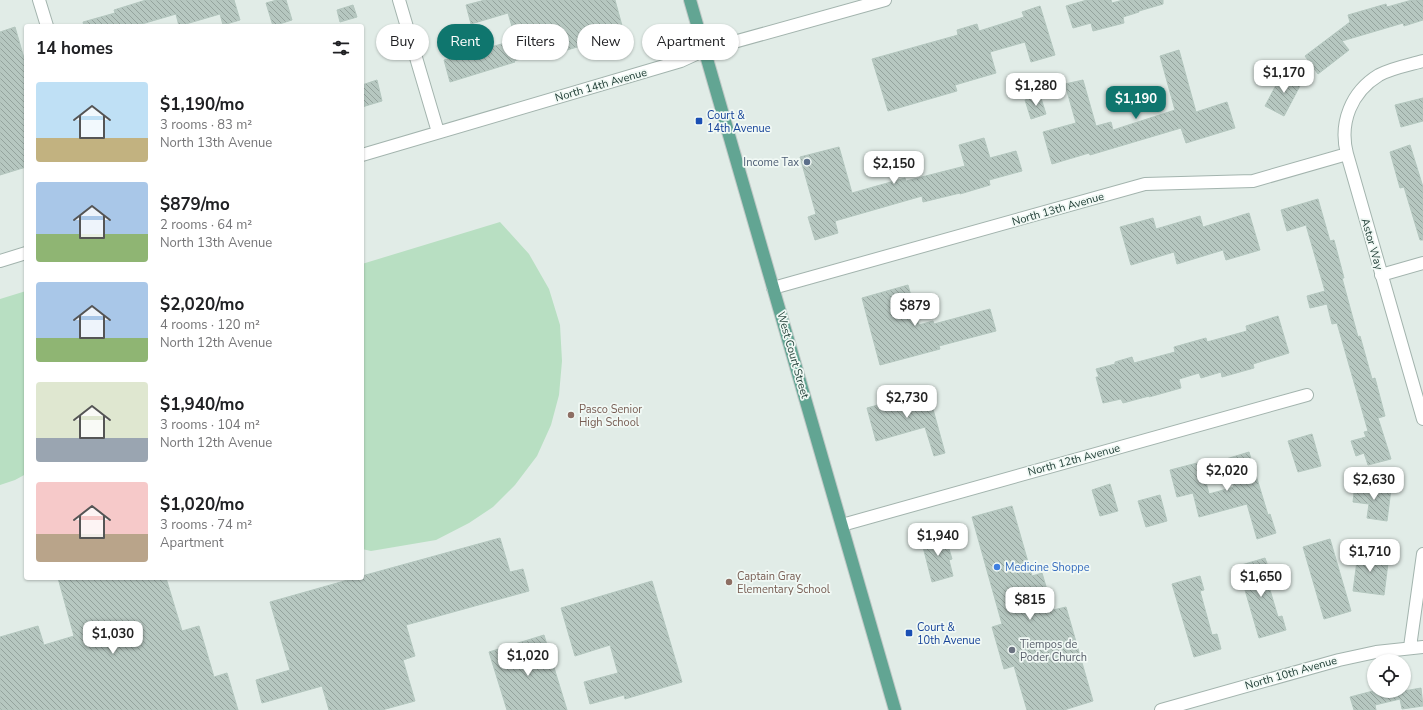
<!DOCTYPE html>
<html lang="en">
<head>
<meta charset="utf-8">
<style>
	:root { --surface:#fff; --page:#f6f6f6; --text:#202124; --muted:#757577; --accent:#0f766e }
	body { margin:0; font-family:"Nunito Sans",sans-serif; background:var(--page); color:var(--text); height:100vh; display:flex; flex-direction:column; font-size:15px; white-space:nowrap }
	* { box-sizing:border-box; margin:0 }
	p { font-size:13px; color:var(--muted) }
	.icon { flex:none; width:22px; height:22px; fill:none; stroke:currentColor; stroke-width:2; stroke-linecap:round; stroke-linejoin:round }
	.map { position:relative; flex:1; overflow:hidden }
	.details { position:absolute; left:24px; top:24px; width:340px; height:556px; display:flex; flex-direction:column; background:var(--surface); border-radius:4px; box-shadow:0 1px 3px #0004 }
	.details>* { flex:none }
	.top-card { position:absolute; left:376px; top:24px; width:380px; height:36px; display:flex; gap:8px }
	.tools { position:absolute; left:1367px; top:654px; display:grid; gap:8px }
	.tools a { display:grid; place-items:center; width:44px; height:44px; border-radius:50%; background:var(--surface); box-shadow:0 1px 3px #0004; font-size:20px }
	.price { position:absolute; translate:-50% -34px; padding:0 9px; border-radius:8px; background:#fff; color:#222; font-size:13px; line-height:26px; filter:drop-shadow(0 1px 2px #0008) }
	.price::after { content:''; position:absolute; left:50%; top:24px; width:12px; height:9px; margin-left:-6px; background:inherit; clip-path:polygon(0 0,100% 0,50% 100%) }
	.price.selected { background:var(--accent); color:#fff }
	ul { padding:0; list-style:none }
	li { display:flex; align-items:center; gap:12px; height:100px; padding:0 12px }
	li span { display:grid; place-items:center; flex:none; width:112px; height:80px; border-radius:4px; color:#555 }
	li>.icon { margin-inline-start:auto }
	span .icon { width:48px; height:48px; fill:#fffc; stroke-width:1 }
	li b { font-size:17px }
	h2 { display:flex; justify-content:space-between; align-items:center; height:48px; padding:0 12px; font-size:17px }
	.tag { padding:0 14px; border-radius:18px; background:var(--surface); box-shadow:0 1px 3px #0004; font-size:14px; line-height:36px }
	.tag.selected { background:var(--accent); color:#fff }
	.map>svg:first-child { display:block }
	.pitch { fill:#b8dfc2 }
	.building { fill:url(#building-back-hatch); stroke:#b3c6be }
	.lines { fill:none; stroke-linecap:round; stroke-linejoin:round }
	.minor-casing { stroke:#a3b4ae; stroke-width:14 }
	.major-casing { stroke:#c1c9c7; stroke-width:14 }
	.minor { stroke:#fff; stroke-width:12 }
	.major { stroke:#62a593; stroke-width:12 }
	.transit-dot { fill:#1a4fb4; stroke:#f1f9f5; stroke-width:1.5 }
	.service-dot { fill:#5c6f8a; stroke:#f1f9f5; stroke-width:1.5 }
	.education-dot { fill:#8d6e63; stroke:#f1f9f5; stroke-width:1.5 }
	.shop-dot { fill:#3f7fe0; stroke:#f1f9f5; stroke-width:1.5 }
	.worship-dot { fill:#6b7280; stroke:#f1f9f5; stroke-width:1.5 }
	.labels { text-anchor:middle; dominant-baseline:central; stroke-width:3.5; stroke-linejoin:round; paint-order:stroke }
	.street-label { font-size:11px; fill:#203e36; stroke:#f1f9f5 }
	.transit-label { font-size:11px; fill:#164399; stroke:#f1f9f5; text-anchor:start }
	.service-label { font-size:11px; fill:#4e5e75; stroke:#f1f9f5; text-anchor:end }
	.education-label { font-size:11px; fill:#785e54; stroke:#f1f9f5; text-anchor:start }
	.shop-label { font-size:11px; fill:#366cbe; stroke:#f1f9f5; text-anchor:start }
	.worship-label { font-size:11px; fill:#5b616d; stroke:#f1f9f5; text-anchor:start }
</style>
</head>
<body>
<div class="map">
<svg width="1423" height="710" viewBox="0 0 1423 710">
	<defs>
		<pattern id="building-back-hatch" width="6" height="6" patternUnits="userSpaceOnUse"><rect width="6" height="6" fill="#b6c7c0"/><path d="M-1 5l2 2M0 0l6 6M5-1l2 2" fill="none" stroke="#94a39d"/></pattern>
	</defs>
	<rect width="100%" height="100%" fill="#e1ece7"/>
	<path class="pitch" d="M500,222l29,32 20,35 11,36 2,36 -3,34 -8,30 -14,31 -22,29 -22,22 -24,16 -33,17 -65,11 -9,-2v-285z
		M26,291v183l-11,6 -15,5v-186z"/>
	<path class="building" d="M146,0h88l6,20 -17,5 -3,-11 -41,12 -3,-12 -41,12h-51l-1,-4 32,-9 -1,-3z
		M277,0h9l6,20 -19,6 -7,-23z
		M485,0h130l9,33 -67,20 -1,-5 -42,13 1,1 -65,20 -6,-22 72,-20 -8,-27 -37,11 -5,-19z
		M1087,0h24l1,3 11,-3h40v4l-24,7v1l-16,5 1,6 -31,8 -2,-8 -18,5 -7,-22z
		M1412,0h11v20l-19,6 -1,-3 -61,18 7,9 -31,24 -13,-18 45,-34 -2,-7 38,-11 1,3z
		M353,5l4,12 -17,5 -3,-12z
		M1040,6l15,49 -24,7 -6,-20 -35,10 6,21 -41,12 2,6 -69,20 -16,-52 86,-24 -1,-5 20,-6 2,7 45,-14 -2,-5z
		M15,27l11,38v102l-26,8v-143z
		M1179,50l17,62 31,-10 8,26 -49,15 -5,-15 -91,27 -1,-2 -37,11 -9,-32 33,-9 -11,-39 18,-4 13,46 15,-4 2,8 62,-20 -15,-54z
		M1283,72l19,10 -18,34 -19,-10z
		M377,80l5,21 -20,6v-22z
		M1040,95l6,19 -15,5 -6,-19z
		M1423,98v23l-22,6 -6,-22z
		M984,138l6,20 26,-7 6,20 -33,9 1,5 -30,9v-1l-37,9 -1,-6 -87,25 3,12 -23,7 -7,-23 8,-3 -16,-57 39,-10 13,46 53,-15 1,3 59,-15 -6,-21z
		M1410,145l13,42v53h-3l-16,-53 -4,1 -10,-36z
		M1318,199l12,42 4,-1 10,38h-2l16,59 2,-1 12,43 3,-1 10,38 -7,2 13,41 -23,6 -4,-12 -8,3 -5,-15 15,-4 -2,-5 4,-1 -31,-108 -5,1 -5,-20 -17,4 -3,-12 18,-5 -19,-66 -19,6 -6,-21z
		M1249,213l11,37 -34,10 -3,-10 -46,14 -3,-12 -43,13 -11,-38 33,-9 3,11 44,-13 3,11z
		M908,285l11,40 14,-4 1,3 56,-15 6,22 -57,15 1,3 -60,16 -18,-67z
		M1278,316l11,37 -36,11 1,4 -32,9 -1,-5 -20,6 -2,-5 -20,6 2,9 -32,9v-1l-26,7 -2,-4 -18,4 -7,-26h3l-3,-8 19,-5v-2l17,-5 2,6 41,-11 -1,-5 32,-9 1,4 40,-11 -1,-5z
		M928,391l17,62 -11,3 -9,-29 -49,14 -9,-33z
		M1312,434l9,32 -23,6 -10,-31z
		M1249,452l19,63 2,-1 6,19 -19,6 -10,-35 -48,13 -6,-24 -16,4 -7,-27 31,-8 8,32 25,-7 -8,-28z
		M1110,484l8,27 -18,5 -8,-26z
		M1355,484l36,5 -4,32 -20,-3 2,-14 -16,-2z
		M1160,495l7,26 -21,6 -8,-26z
		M1012,506l20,70 10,-3 11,37 13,-3 27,94 -29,9h-37l-13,-44 -10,3 -12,-42 10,-3 -30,-107z
		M944,532l8,27 -3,1 4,16 -21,6 -11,-43z
		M500,538l10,34 13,-3 6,22 -123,34 9,31 -12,4 12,41 -33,9h-53l-7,-24 -60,17 -6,-23 34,-10 -20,-68 85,-24h7v-2z
		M1330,539l21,72 -27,8 -21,-72z
		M1359,546l14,2 -2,13 17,2 -4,32 -31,-4z
		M1265,558l5,14 -5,1 13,44 4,-1 4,14 -27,8 -21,-72z
		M1200,576l4,14 -4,1 12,44 5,-1 4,15 -27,8 -22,-73z
		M58,578h108l16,53 17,-5 15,51 13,-4 11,37h-238v-73l38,-11 6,19 30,-9z
		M652,581l30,101 -57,17 -1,-4 -34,9 -6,-22 34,-9 -8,-28 -35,11 -14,-48z
		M544,635l23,75h-60l-18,-58z
		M1421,688l2,18 -21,3 -2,-10 -25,6 1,5h-22l-4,-13 23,-6h31z"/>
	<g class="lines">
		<g class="minor-casing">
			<path id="minor" d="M39,0l8,26
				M399,0l39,132
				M1423,61c-14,4 -31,7 -44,14 -28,17 -40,48 -32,79l76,265
				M362,155l319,-94 24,-11 180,-50
				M0,261l26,-8
				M1381,275l42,-12
				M773,288l372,-104 108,-3 94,-27
				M842,525l465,-130
				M1410,647l13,-93
				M1161,710l178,-50 37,-8 47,-5"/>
		</g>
		<g class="major-casing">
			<path id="major" d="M690,0l205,710"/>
		</g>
		<use href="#minor" class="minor"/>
		<use href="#major" class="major"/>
	</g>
	<g class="transit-dot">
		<rect x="695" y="117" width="8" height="8" rx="2"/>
		<rect x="905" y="629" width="8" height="8" rx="2"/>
	</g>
	<circle class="service-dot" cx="807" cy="162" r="4"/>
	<g class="education-dot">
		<circle cx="571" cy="415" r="4"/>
		<circle cx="729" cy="582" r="4"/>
	</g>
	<circle class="shop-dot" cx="997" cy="567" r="4"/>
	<circle class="worship-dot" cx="1012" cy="650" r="4"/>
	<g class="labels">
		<g class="street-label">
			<text transform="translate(601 85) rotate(-16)">North 14th Avenue</text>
			<text transform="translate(1058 209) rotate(-16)">North 13th Avenue</text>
			<text transform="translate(1372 244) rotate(74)">Astor Way</text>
			<text transform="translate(793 355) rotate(74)">West Court Street</text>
			<text transform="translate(1074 460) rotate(-15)">North 12th Avenue</text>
			<text transform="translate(1291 673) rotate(-16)">North 10th Avenue</text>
		</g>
		<g class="transit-label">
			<text x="707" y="115">Court &amp;<tspan x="707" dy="13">14th Avenue</tspan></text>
			<text x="917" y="627">Court &amp;<tspan x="917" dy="13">10th Avenue</tspan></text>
		</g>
		<g class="service-label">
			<text x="799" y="162">Income Tax</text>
		</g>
		<g class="education-label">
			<text x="579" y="409">Pasco Senior<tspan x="579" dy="13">High School</tspan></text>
			<text x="737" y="576">Captain Gray<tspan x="737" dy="13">Elementary School</tspan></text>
		</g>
		<g class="shop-label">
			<text x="1005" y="567">Medicine Shoppe</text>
		</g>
		<g class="worship-label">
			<text x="1020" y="644">Tiempos de<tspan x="1020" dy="13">Poder Church</tspan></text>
		</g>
	</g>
</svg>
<div class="tools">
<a><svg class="icon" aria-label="locate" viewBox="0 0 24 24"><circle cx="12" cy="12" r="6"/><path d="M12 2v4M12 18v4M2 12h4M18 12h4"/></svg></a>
</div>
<b class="price" style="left:1284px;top:94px">$1,170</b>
<b class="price" style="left:1036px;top:107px">$1,280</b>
<b class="price selected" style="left:1136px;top:120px">$1,190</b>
<b class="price" style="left:894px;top:185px">$2,150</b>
<b class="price" style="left:915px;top:327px">$879</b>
<b class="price" style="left:907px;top:419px">$2,730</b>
<b class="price" style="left:1227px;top:492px">$2,020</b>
<b class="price" style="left:1374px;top:501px">$2,630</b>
<b class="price" style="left:938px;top:557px">$1,940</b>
<b class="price" style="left:1370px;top:573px">$1,710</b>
<b class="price" style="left:1261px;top:598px">$1,650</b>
<b class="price" style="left:1030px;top:621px">$815</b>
<b class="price" style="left:113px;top:655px">$1,030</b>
<b class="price" style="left:528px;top:677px">$1,020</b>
<div class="top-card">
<a class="tag">Buy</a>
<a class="tag selected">Rent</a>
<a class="tag">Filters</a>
<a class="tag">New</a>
<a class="tag">Apartment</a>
</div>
<section class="details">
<h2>14 homes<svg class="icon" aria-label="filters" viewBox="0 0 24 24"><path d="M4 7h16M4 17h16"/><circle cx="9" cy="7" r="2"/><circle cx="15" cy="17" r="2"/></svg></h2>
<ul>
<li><span style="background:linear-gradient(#bfe0f5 70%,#c2b280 0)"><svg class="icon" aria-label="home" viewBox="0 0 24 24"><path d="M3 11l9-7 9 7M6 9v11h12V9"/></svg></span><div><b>$1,190/mo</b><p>3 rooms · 83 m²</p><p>North 13th Avenue</p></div></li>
<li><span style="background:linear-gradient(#a9c7e8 65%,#8fb573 0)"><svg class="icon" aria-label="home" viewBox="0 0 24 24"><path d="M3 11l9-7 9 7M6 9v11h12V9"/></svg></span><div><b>$879/mo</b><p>2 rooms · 64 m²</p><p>North 13th Avenue</p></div></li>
<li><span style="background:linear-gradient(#a9c7e8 70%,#8fb573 0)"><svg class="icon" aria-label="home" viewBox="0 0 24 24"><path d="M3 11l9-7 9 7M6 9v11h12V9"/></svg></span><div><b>$2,020/mo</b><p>4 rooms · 120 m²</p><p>North 12th Avenue</p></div></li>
<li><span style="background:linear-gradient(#dfe7d0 70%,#9aa5b1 0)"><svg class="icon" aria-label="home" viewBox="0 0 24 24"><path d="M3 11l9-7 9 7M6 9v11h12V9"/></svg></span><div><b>$1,940/mo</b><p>3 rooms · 104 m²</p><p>North 12th Avenue</p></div></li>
<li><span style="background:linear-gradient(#f6c9c9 65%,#b9a48a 0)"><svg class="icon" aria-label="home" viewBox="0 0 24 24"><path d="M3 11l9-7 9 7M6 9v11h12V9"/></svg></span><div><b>$1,020/mo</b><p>3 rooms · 74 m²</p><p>Apartment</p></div></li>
</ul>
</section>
</div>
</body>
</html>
